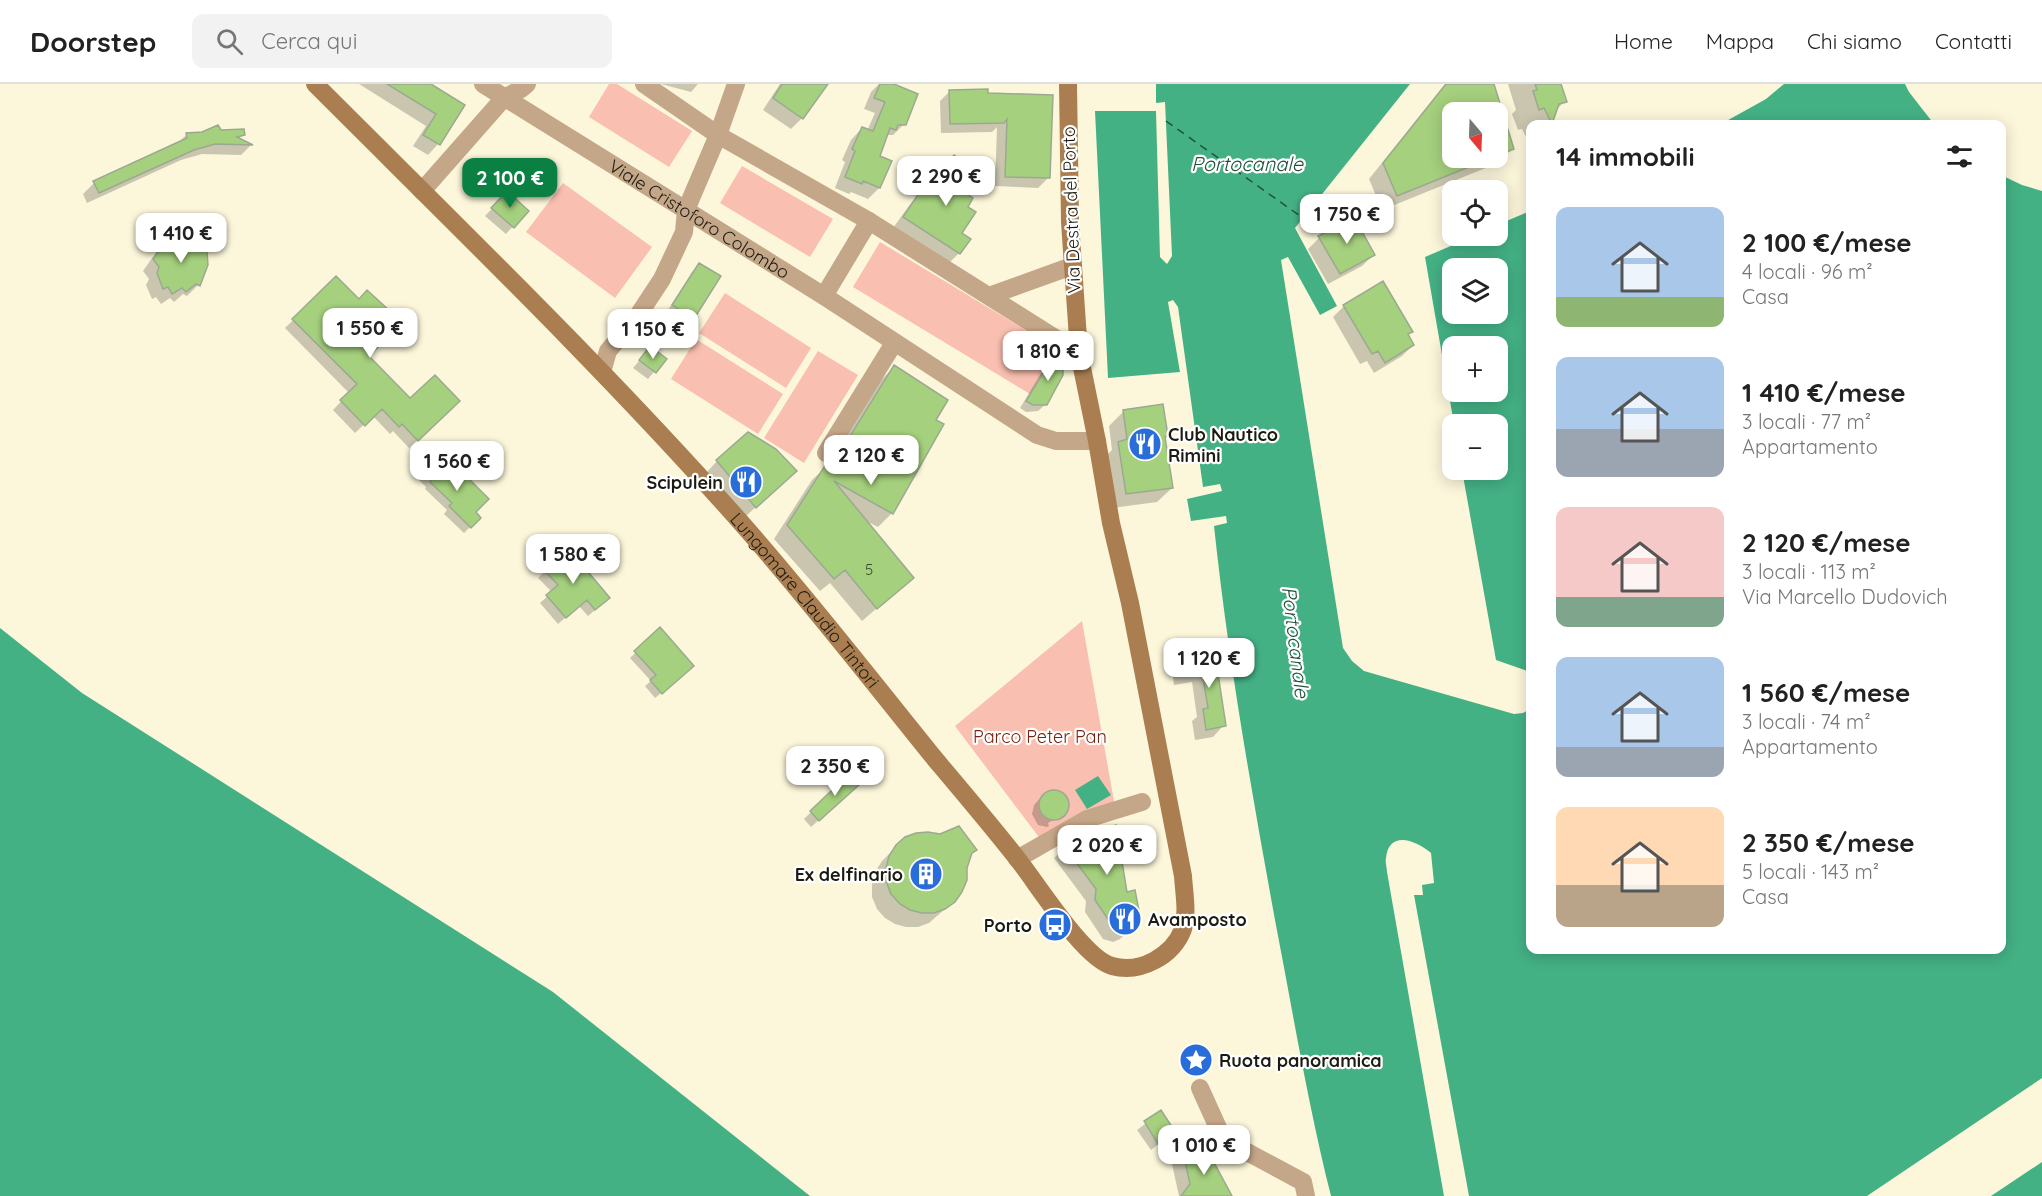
<!DOCTYPE html>
<html lang="it">
<head>
<meta charset="utf-8">
<style>
	:root { --surface:#fff; --page:#f2f2f2; --text:#222; --muted:#767676; --line:#e0e0e0; --accent:#0b8043 }
	body { margin:0; font-family:Quicksand,sans-serif; background:var(--page); color:var(--text); height:100vh; display:flex; flex-direction:column; font-size:22px; white-space:nowrap }
	* { box-sizing:border-box; margin:0 }
	p { font-size:20px; color:var(--muted) }
	.icon { flex:none; width:33px; height:33px; fill:none; stroke:currentColor; stroke-width:2; stroke-linecap:round; stroke-linejoin:round }
	.map { position:relative; flex:1; overflow:hidden }
	.side { position:absolute; left:1526px; top:36px; width:480px; height:834px; display:flex; flex-direction:column; background:var(--surface); border-radius:12px; box-shadow:0 3px 15px #0003 }
	.side>* { flex:none }
	.needle { width:39px; rotate:161deg }
	.tools { position:absolute; left:1442px; top:18px; display:grid; gap:12px }
	.tools a { display:grid; place-items:center; width:66px; height:66px; border-radius:12px; background:var(--surface); box-shadow:0 3px 15px #0003; font-size:30px }
	.price { position:absolute; translate:-50% -51px; padding:0 14px; border-radius:12px; background:#fff; color:#222; font-size:20px; line-height:39px; filter:drop-shadow(0 2px 3px #0008) }
	.price::after { content:''; position:absolute; left:50%; top:36px; width:18px; height:14px; margin-left:-9px; background:inherit; clip-path:polygon(0 0,100% 0,50% 100%) }
	.price.selected { background:var(--accent); color:#fff }
	ul { padding:0; list-style:none }
	li { display:flex; align-items:center; gap:18px; height:150px; padding:0 30px }
	li span { display:grid; place-items:center; flex:none; width:168px; height:120px; border-radius:12px; color:#555 }
	li>.icon { margin-inline-start:auto }
	span .icon { width:72px; height:72px; fill:#fffc; stroke-width:1 }
	li b { font-size:26px }
	h2 { display:flex; justify-content:space-between; align-items:center; height:72px; padding:0 30px; font-size:26px }
	header { display:flex; align-items:center; gap:36px; box-sizing:border-box; height:84px; padding:0 30px; background:var(--surface); border-bottom:2px solid var(--line) }
	header strong { font-size:28px }
	nav { display:flex; gap:33px; margin-inline-start:auto; font-size:21px }
	.search { width:420px; height:54px; background:var(--page); display:flex; align-items:center; gap:15px; box-sizing:border-box; padding:0 21px; border-radius:12px; color:var(--muted); font-size:22px }
	.map>svg:first-child { display:block }
	.green { fill:#f9bfb0 }
	.water { fill:#44b185; fill-rule:evenodd }
	.shadow { fill:#0003; fill-rule:evenodd }
	.lines { fill:none; stroke-linecap:round; stroke-linejoin:round }
	.ferry { stroke:#23503c; stroke-width:1.5; stroke-dasharray:8 6; stroke-linecap:butt }
	.building { fill:#a5d07d; stroke:#9ca992; stroke-width:1.5 }
	.street { stroke:#c4a688; stroke-width:18 }
	.secondary { stroke:#aa7e51; stroke-width:18 }
	.labels { text-anchor:middle; dominant-baseline:central; stroke-width:4.5; stroke-linejoin:round; paint-order:stroke }
	.number-label { font-size:15px; fill:#3e482c }
	.street-label { font-size:18px; fill:#1c1b11; stroke:#fff }
	.poi-label { font-size:18px; font-weight:bold; fill:#1c1b11; stroke:#fff; text-anchor:start }
	.park-label { font-size:18px; fill:#76230f; stroke:#fff }
	.water-label { font-size:20px; font-style:italic; fill:#23503c; stroke:#fff }
</style>
</head>
<body>
<header>
<strong>Doorstep</strong>
<div class="search"><svg class="icon" aria-label="search" viewBox="0 0 24 24"><circle cx="10" cy="10" r="6"/><path d="M15 15l6 6"/></svg>Cerca qui</div>
<nav><a>Home</a><a>Mappa</a><a>Chi siamo</a><a>Contatti</a></nav>
</header>
<div class="map">
<svg width="2042" height="1112" viewBox="0 0 2042 1112">
	<rect width="100%" height="100%" fill="#fcf7db"/>
	<path class="green" d="M609,0h8l75,47 -23,36 -80,-50z
		M742,82l91,53 -23,38 -90,-54z
		M563,99l89,64 -37,51 -89,-66z
		M880,158l177,107 -27,45 -177,-107z
		M725,209l86,55 -25,40 -87,-55z
		M696,255l87,55 -25,40 -87,-55z
		M818,267l40,24 -54,88 -40,-25z
		M1082,537l33,186 -74,33 -86,-114z"/>
	<path class="water" d="M1156,0h254l-115,144 42,78 -17,9 -32,-58 -7,3 62,388 9,13 12,10 150,43 9,-1 7,-4v241h471v-775l21,10 20,6v887l-175,118h-398l-55,-301h9l-1,-10 12,-2 -3,-30c-14,-12 -42,-24 -45,5 -1,4 1,10 1,14l57,324h-113c-23,-91 -38,-183 -56,-276 -24,-131 -47,-262 -61,-394l13,-3 -1,-7 -35,5 -4,-22 35,-8 -2,-7 -17,3 -25,-180 -5,-7 -5,2 12,70 -72,6 -13,-267h61l4,146 7,7 5,-8 -7,-154 -9,1z
		M1784,0h121l4,8 25,32h-213l45,-25z
		M1530,127v461l-34,-12 -34,-190h35v-46h-43l-29,-167 49,-21h23v-11zM1497,184v46h-45v-46zM1497,262v46h-45v-46z
		M0,544l82,65 471,299 257,204h-810z
		M1098,692l13,19 -24,14 -12,-19z
		M2042,1078v34h-51z"/>
	<path class="shadow" d="M359,0h69l35,21 -25,39 -10,11 -15,-9 13,-20z
		M661,0h37l-7,8z
		M780,0h46l-24,34 -11,11 -28,-19z
		M879,0h11l14,40 -11,11h-5l-3,3 -7,18 12,5 -11,27 -11,11 -17,-7 -2,2 -14,-6 10,-26 -3,-2 9,-20 11,-12 5,3 8,-18 -11,-4 7,-17z
		M1445,0h47l21,64 -15,15 -116,47 -13,-31zM1452,28h45v46h-45z
		M1508,0h51l6,17 -10,10 -5,13h-20v21l-8,-16 -4,1 -6,-16 4,-4z
		M950,7l37,4 64,2 -3,81 -10,10 -43,-2 2,-59 -5,5 -51,1 -1,-32z
		M220,48l23,3 -5,4 13,6 -10,10 -39,-1 -21,6 -94,43 -4,-9 11,-11 83,-39 10,-10z
		M954,73l10,22 1,28 -5,26 -1,20 -11,11 -55,-36 18,-25 11,-11 3,3 19,-27z
		M500,116l27,11 -21,23 -21,-18z
		M174,154l24,47 -11,11 -4,-2 -9,8 -4,-4 -9,6 -5,-7 -4,2 -6,-14 3,-6 -6,-8 9,-13z
		M1319,154l54,17 -11,11 -34,18 -20,-35z
		M699,181l-6,53 -7,7 -20,-12 26,-41z
		M336,194l31,78 43,44 48,1 -49,47 -16,-17 -3,3 -17,-18 -18,17 -22,-23 16,-17 -64,-65z
		M1344,222l67,25 -4,4 6,10 -11,11 -28,17 -7,-12 -7,3 -27,-47z
		M650,264l15,11 -17,20 -15,-11z
		M1056,269l-10,51 -8,7 -12,1 -6,-4 29,-48z
		M894,283l40,53 8,5 -50,88 -14,14 -14,-7 48,58 -50,43 -32,-38 -10,8 -46,-52 38,-59 16,-15 52,-84z
		M1123,328l44,24 -3,3 8,49 -15,14 -45,6 -8,-50 8,-8 -3,-24z
		M432,375l47,59 -15,15 -20,-19 3,-4 -22,-21 1,-2 -11,-11z
		M717,377l67,20 -39,36 -38,-45z
		M567,466l34,55 -13,11 -9,-10 -21,18 -18,-21 12,-11 -14,-14z
		M660,545l27,43 -32,26 -10,-12 6,-5 -21,-23z
		M1214,571l10,70 -11,12 -18,3 -3,-19 5,-4 -5,-35 -18,3 -2,-14 11,-11z
		M1053,707l9,2 7,10 -3,10 -4,4v-2l-14,8 1,3 -2,1 -9,-2 -6,-11 2,-9 7,-8z
		M849,708l-38,35 -7,-8 7,-7z
		M1078,755l53,89 -11,11 -7,3 -10,-3 -18,-27 1,-11 -32,-43 11,-10z
		M897,762l74,8 -17,47 -25,22 -11,4h-12l-11,-3 -10,-6 -8,-9 -5,-12v-13l3,-12 7,-11z
		M1161,1028l13,20 -23,18 -14,-20z
		M1184,1069l43,43h-48l-7,-32z"/>
	<g class="lines">
		<path class="ferry" d="M1166,37l137,97"/>
	</g>
	<path class="building" d="M387,0h44l34,21 -25,40 -17,-10 13,-21z
		M782,0h46l-25,35 -30,-21z
		M880,0h14l24,10 -12,31h-8l-2,5 -6,-2 -10,28 12,5 -12,27 -17,-7 -1,3 -17,-7 10,-26 -3,-2 10,-22 11,4 12,-29 -11,-4z
		M1446,0h48l20,65 -17,7v-44h-45v46h39l-94,38 -14,-33z
		M1535,0h26l6,18 -8,2 -7,20 -8,-16 -5,2 -6,-19 4,-1z
		M988,5v4l65,2 -3,83 -45,-1 2,-58 -3,4 -54,1 -1,-34z
		M218,41l3,5 23,-1 1,6 -8,2 16,8 -38,-1 -21,6 -95,43 -6,-12 94,-43 -1,-5 16,-1z
		M954,71l19,13 -7,10 9,6 -7,11 5,3 -5,9 8,5 -14,21 9,6 -11,15 -57,-37 18,-27 7,4z
		M507,107l22,20 -15,17 -23,-20z
		M1354,133l21,38 -35,19 -22,-38z
		M174,152l4,3 9,-2 11,5 9,10 1,13 -8,21 -4,-2 -10,8 -4,-4 -10,6 -4,-7 -5,2 -6,-16 2,-6 -6,-8 9,-14h6z
		M699,179l22,13 -27,43 -22,-14z
		M336,192l23,23 8,-9 35,32 -33,34 41,42 25,-23 25,26 -42,40 -16,-17 -3,3 -17,-18 -17,17 -25,-26 17,-16 -65,-65z
		M1383,197l30,51 -5,2 6,11 -29,18 -7,-12 -6,3 -29,-49z
		M650,262l17,13 -11,14 -17,-13z
		M1056,268l7,4v19l-16,30h-14l-7,-4z
		M894,281l54,35 -12,20 8,4 -51,90 -59,-33 80,97 -37,31 -32,-39 -11,9 -47,-54 39,-61 10,-5z
		M1163,320l5,32 -3,1 8,51 -47,6 -8,-52 9,-3 -4,-29z
		M748,348l28,17 21,22 -41,37 -40,-48z
		M432,373l25,24 7,-7 25,25 -13,13 5,6 -10,10 -22,-22 3,-3 -22,-21 1,-2 -11,-11z
		M567,463l43,51 -15,12 -8,-10 -21,18 -20,-23 12,-10 -14,-15z
		M660,543l34,39 -32,28 -12,-14 6,-5 -22,-24z
		M1215,570l11,72 -20,4 -3,-21 5,-1 -6,-36 -17,2 -2,-15z
		M849,690l10,11 -40,36 -9,-10z
		M1039 721a15 15 0 1 1 30 0a15 15 0 1 1-30 0Z
		M1116,741l11,67 8,-2 5,26 -5,11 -10,4 -11,-3 -19,-28 1,-11 -32,-43 13,-8z
		M959,742l18,24 -5,3 -5,15v12l-5,12 -7,10 -10,7 -11,4h-12l-12,-3 -10,-6 -9,-10 -5,-13v-13l3,-12 7,-11 9,-8 11,-4 12,-1 12,2z
		M1161,1026l15,23 -18,11 -14,-23z
		M1202,1065l9,8 21,39h-51l9,-12 -7,-32z"/>
	<g class="lines">
		<g class="street">
			<path id="s1" d="M483,0l341,212 213,139 19,6h41"/>
			<path d="M644,0l74,51 151,86 210,132"/>
			<path d="M422,107l82,-93 17,-9 6,-5"/>
			<path d="M824,212l45,-75"/>
			<path d="M989,212l83,-30"/>
			<path d="M602,288l6,-21 31,-37 23,-35 22,-47 2,-22 32,-75 18,-51"/>
			<path d="M826,369l68,-110"/>
			<path d="M1017,775l70,-40 55,-17"/>
			<path d="M1200,1004l19,42 17,16 67,36 3,14"/>
		</g>
		<path class="secondary" id="s2" d="M315,0c145,145 293,288 429,442 66,75 128,155 191,233 27,32 55,65 81,98 21,26 67,101 96,109 28,8 61,-10 71,-37 5,-17 1,-36 0,-53l-53,-273 -19,-80 -14,-82 -18,-88 -9,-131 -2,-138"/>
	</g>
	<defs>
		<g id="restaurant-disc" transform="scale(1.725)"><circle r="9.5" fill="#296dda" stroke="#fff"/><path d="M-5-6h1v4h1v-4h1v4h1v-4h1v5L-1.5 .5V6h-2V.5L-5-1ZM5-6V6H3V1.5H1.5Q1.5-4 5-6Z" fill="#fff"/></g>
		<g id="building-disc" transform="scale(1.725)"><circle r="9.5" fill="#296dda" stroke="#fff"/><path d="M-4-6H4V6H1V3H-1V6H-4ZM-2.5-4.3h1.7v1.8h-1.7ZM.8-4.3h1.7v1.8H.8ZM-2.5-1h1.7V.8h-1.7ZM.8-1h1.7V.8H.8Z" fill="#fff"/></g>
		<g id="bus-disc" transform="scale(1.725)"><circle r="9.5" fill="#296dda" stroke="#fff"/><path d="M-5-6H5V4H4V6H2V4H-2V6H-4V4H-5ZM-3.5-4V0h7V-4ZM-3.5 1.2v1.5H-2V1.2ZM2 1.2v1.5H3.5V1.2Z" fill="#fff"/></g>
		<g id="sight-disc" transform="scale(1.725)"><circle r="9.5" fill="#296dda" stroke="#fff"/><path d="M0-6L1.8-2.2L6-1.7L2.9 1.2L3.7 5.4L0 3.3L-3.7 5.4L-2.9 1.2L-6-1.7L-1.8-2.2Z" fill="#fff"/></g>
	</defs>
	<g fill-rule="evenodd">
		<use href="#restaurant-disc" x="1145" y="360"/>
		<use href="#restaurant-disc" x="746" y="398"/>
		<use href="#building-disc" x="926" y="790"/>
		<use href="#restaurant-disc" x="1125" y="835"/>
		<use href="#bus-disc" x="1055" y="841"/>
		<use href="#sight-disc" x="1196" y="976"/>
	</g>
	<g class="labels">
		<g class="number-label">
			<text x="869" y="485">5</text>
		</g>
		<g class="street-label">
			<text transform="translate(1071 126) rotate(-92)">Via Destra del Porto</text>
			<text stroke="none"><textPath href="#s1" startOffset="255">Viale Cristoforo Colombo</textPath></text>
			<text stroke="none"><textPath href="#s2" startOffset="712">Lungomare Claudio Tintori</textPath></text>
		</g>
		<g class="poi-label">
			<text x="1168" y="350">Club Nautico<tspan x="1168" dy="21">Rimini</tspan></text>
			<text x="723" y="398" text-anchor="end">Scipulein</text>
			<text x="903" y="790" text-anchor="end">Ex delfinario</text>
			<text x="1148" y="835">Avamposto</text>
			<text x="1032" y="841" text-anchor="end">Porto</text>
			<text x="1219" y="976">Ruota panoramica</text>
		</g>
		<g class="park-label">
			<text x="1040" y="652">Parco Peter Pan</text>
		</g>
		<g class="water-label">
			<text x="1247" y="79">Portocanale</text>
			<text transform="translate(1296 558) rotate(83)">Portocanale</text>
		</g>
	</g>
</svg>
<div class="tools">
<a><svg class="needle" viewBox="-14 -14 28 28"><path d="M0-13l5 13h-10z" fill="#e53935"/><path d="M0 13l5-13h-10z" fill="#767676"/></svg></a>
<a><svg class="icon" aria-label="locate" viewBox="0 0 24 24"><circle cx="12" cy="12" r="6"/><path d="M12 2v4M12 18v4M2 12h4M18 12h4"/></svg></a>
<a><svg class="icon" aria-label="layers" viewBox="0 0 24 24"><path d="M12 4l9 5-9 5-9-5zM3 14l9 5 9-5"/></svg></a>
<a>+</a>
<a>−</a>
</div>
<b class="price" style="left:946px;top:123px">2 290 €</b>
<b class="price selected" style="left:510px;top:125px">2 100 €</b>
<b class="price" style="left:1347px;top:161px">1 750 €</b>
<b class="price" style="left:181px;top:180px">1 410 €</b>
<b class="price" style="left:370px;top:275px">1 550 €</b>
<b class="price" style="left:653px;top:276px">1 150 €</b>
<b class="price" style="left:1048px;top:298px">1 810 €</b>
<b class="price" style="left:871px;top:402px">2 120 €</b>
<b class="price" style="left:457px;top:408px">1 560 €</b>
<b class="price" style="left:573px;top:501px">1 580 €</b>
<b class="price" style="left:1209px;top:605px">1 120 €</b>
<b class="price" style="left:835px;top:713px">2 350 €</b>
<b class="price" style="left:1107px;top:792px">2 020 €</b>
<b class="price" style="left:1204px;top:1092px">1 010 €</b>
<section class="side">
<h2>14 immobili<svg class="icon" aria-label="filters" viewBox="0 0 24 24"><path d="M4 7h16M4 17h16"/><circle cx="9" cy="7" r="2"/><circle cx="15" cy="17" r="2"/></svg></h2>
<ul>
<li><span style="background:linear-gradient(#a9c7e8 75%,#8fb573 0)"><svg class="icon" aria-label="home" viewBox="0 0 24 24"><path d="M3 11l9-7 9 7M6 9v11h12V9"/></svg></span><div><b>2 100 €/mese</b><p>4 locali · 96 m²</p><p>Casa</p></div></li>
<li><span style="background:linear-gradient(#a9c7e8 60%,#9aa5b1 0)"><svg class="icon" aria-label="home" viewBox="0 0 24 24"><path d="M3 11l9-7 9 7M6 9v11h12V9"/></svg></span><div><b>1 410 €/mese</b><p>3 locali · 77 m²</p><p>Appartamento</p></div></li>
<li><span style="background:linear-gradient(#f6c9c9 75%,#7fa58c 0)"><svg class="icon" aria-label="home" viewBox="0 0 24 24"><path d="M3 11l9-7 9 7M6 9v11h12V9"/></svg></span><div><b>2 120 €/mese</b><p>3 locali · 113 m²</p><p>Via Marcello Dudovich</p></div></li>
<li><span style="background:linear-gradient(#a9c7e8 75%,#9aa5b1 0)"><svg class="icon" aria-label="home" viewBox="0 0 24 24"><path d="M3 11l9-7 9 7M6 9v11h12V9"/></svg></span><div><b>1 560 €/mese</b><p>3 locali · 74 m²</p><p>Appartamento</p></div></li>
<li><span style="background:linear-gradient(#ffd9b3 65%,#b9a48a 0)"><svg class="icon" aria-label="home" viewBox="0 0 24 24"><path d="M3 11l9-7 9 7M6 9v11h12V9"/></svg></span><div><b>2 350 €/mese</b><p>5 locali · 143 m²</p><p>Casa</p></div></li>
</ul>
</section>
</div>
</body>
</html>
